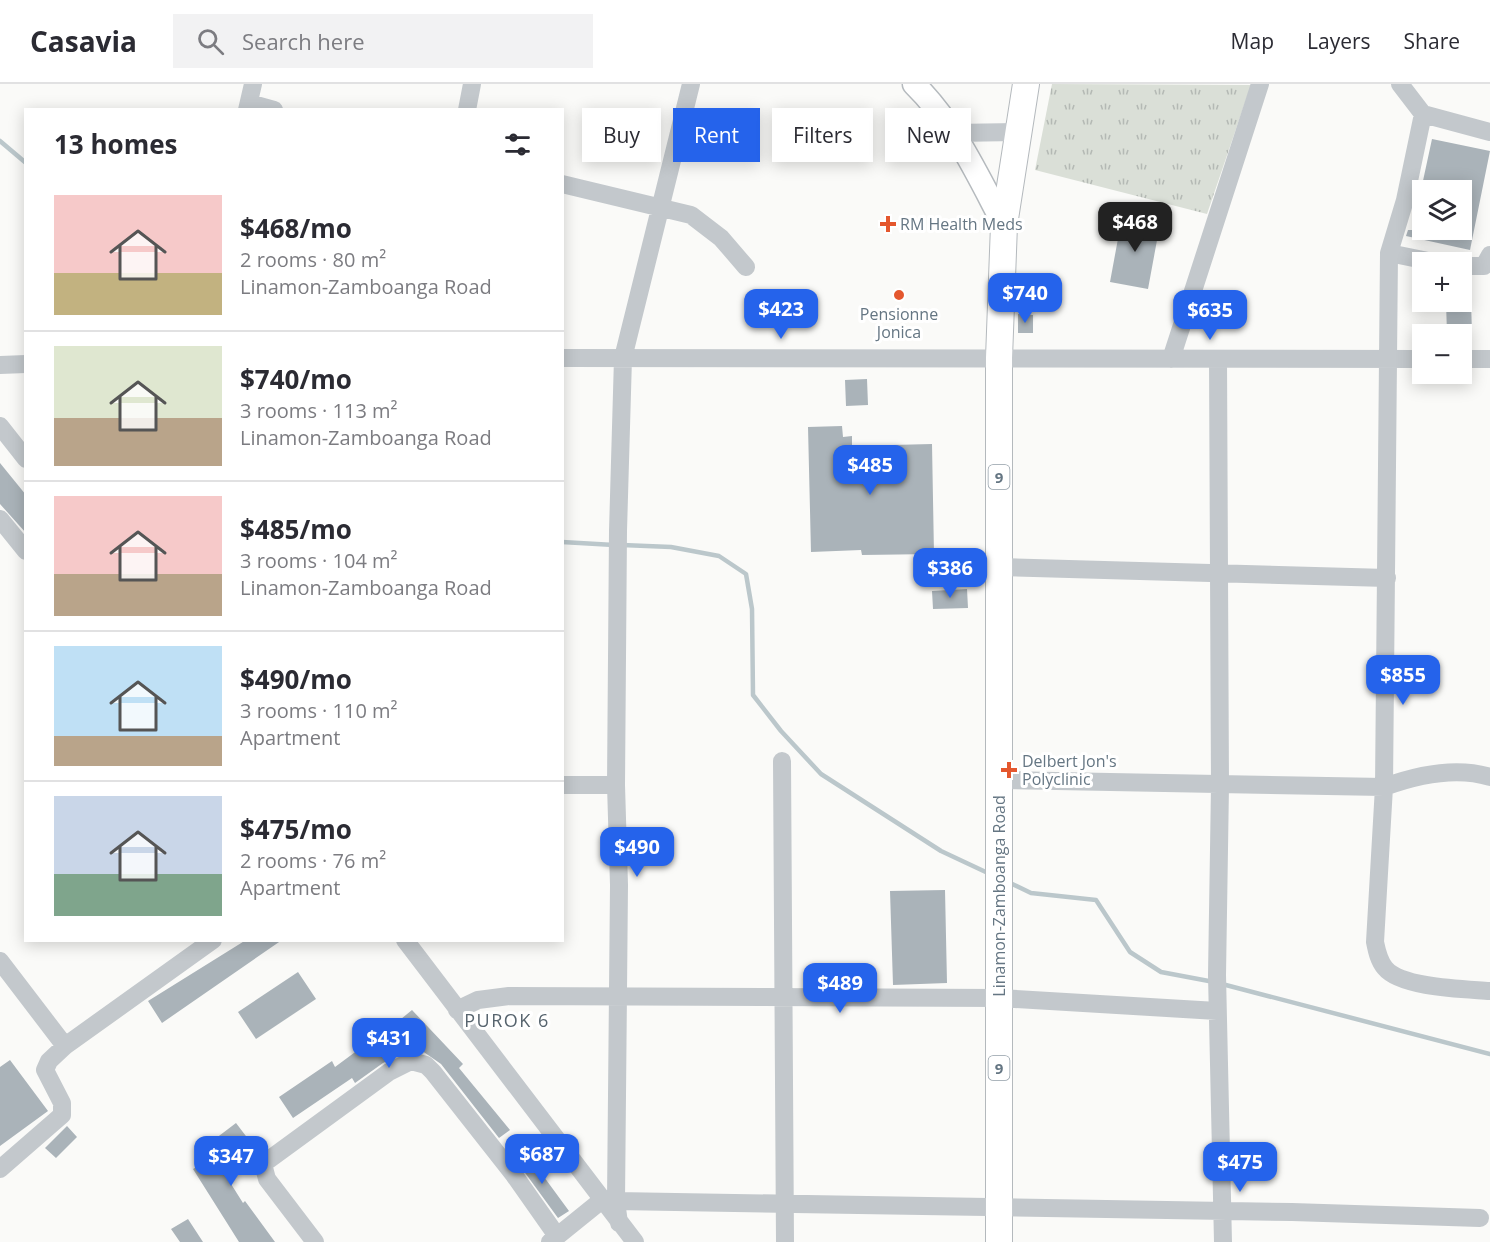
<!DOCTYPE html>
<html lang="en">
<head>
<meta charset="utf-8">
<style>
	:root { --surface:#fff; --page:#f2f2f3; --text:#2b2b33; --muted:#7c7c81; --line:#e1e1e2; --accent:#2563eb }
	body { margin:0; font-family:"Open Sans",sans-serif; background:var(--page); color:var(--text); height:100vh; display:flex; flex-direction:column; font-size:22px; white-space:nowrap }
	* { box-sizing:border-box; margin:0 }
	p { font-size:20px; color:var(--muted) }
	.icon { flex:none; width:33px; height:33px; fill:none; stroke:currentColor; stroke-width:2; stroke-linecap:round; stroke-linejoin:round }
	.map { position:relative; flex:1; overflow:hidden }
	.details { position:absolute; left:24px; top:24px; width:540px; height:834px; display:flex; flex-direction:column; background:var(--surface); border-radius:0px; box-shadow:0 3px 15px #0003 }
	.details>* { flex:none }
	.guide { position:absolute; left:582px; top:24px; width:570px; height:54px; display:flex; gap:12px }
	.controls { position:absolute; left:1412px; top:96px; display:grid; gap:12px }
	.controls a { display:grid; place-items:center; width:60px; height:60px; border-radius:0px; background:var(--surface); box-shadow:0 3px 15px #0003; font-size:30px }
	.price { position:absolute; translate:-50% -51px; padding:0 14px; border-radius:12px; background:var(--accent); color:#fff; font-size:20px; line-height:39px; filter:drop-shadow(0 2px 3px #0008) }
	.price::after { content:''; position:absolute; left:50%; top:36px; width:18px; height:14px; margin-left:-9px; background:inherit; clip-path:polygon(0 0,100% 0,50% 100%) }
	.price.on { background:#222; color:#fff }
	ul { padding:0; list-style:none }
	li { display:flex; align-items:center; gap:18px; height:150px; padding:0 30px }
	li+li { border-top:2px solid var(--line) }
	li span { display:grid; place-items:center; flex:none; width:168px; height:120px; border-radius:0px; color:#555 }
	li>.icon { margin-inline-start:auto }
	span .icon { width:72px; height:72px; fill:#fffc; stroke-width:1 }
	li b { font-size:26px }
	h2 { display:flex; justify-content:space-between; align-items:center; height:72px; padding:0 30px; font-size:26px }
	.pill { padding:0 21px; border-radius:0px; background:var(--surface); box-shadow:0 3px 15px #0003; font-size:21px; line-height:54px }
	.pill.on { background:var(--accent); color:#fff }
	header { display:flex; align-items:center; gap:36px; box-sizing:border-box; height:84px; padding:0 30px; background:var(--surface); border-bottom:2px solid var(--line) }
	header strong { font-size:28px }
	nav { display:flex; gap:33px; margin-inline-start:auto; font-size:21px }
	.search { width:420px; height:54px; background:var(--page); display:flex; align-items:center; gap:15px; box-sizing:border-box; padding:0 21px; border-radius:0px; color:var(--muted); font-size:22px }
	.map>svg:first-child { display:block }
	.park { fill:url(#park-tufts) }
	.lines { fill:none; stroke-linecap:round; stroke-linejoin:round }
	.stream { stroke:#bbc7cb; stroke-width:4.5 }
	.building { fill:#aab3b9 }
	.major-casing { stroke:#b5babe; stroke-width:25 }
	.highway-casing { stroke:#b4b9bd; stroke-width:28 }
	.minor { stroke:#c3c8cc; stroke-width:18 }
	.major { stroke:#fff; stroke-width:22 }
	.highway { stroke:#fff; stroke-width:26 }
	.poi-dot { fill:#e4572e; stroke:#fff; stroke-width:2 }
	.labels { text-anchor:middle; dominant-baseline:central; stroke-width:6; stroke-linejoin:round; paint-order:stroke }
	.shield { fill:#fff; stroke:#939fa8; stroke-width:1.5 }
	.shield-label { font-size:15px; font-weight:bold; fill:#657683 }
	.poi-label { font-size:16px; fill:#657683; stroke:#fff; text-anchor:start }
	.street-label { font-size:16px; fill:#657683; stroke:#fff }
	.neighbourhood-label { font-size:18px; letter-spacing:1.5px; fill:#57646e; stroke:#fff }
</style>
</head>
<body>
<header>
<strong>Casavia</strong>
<div class="search"><svg class="icon" aria-label="search" viewBox="0 0 24 24"><circle cx="10" cy="10" r="6"/><path d="M15 15l6 6"/></svg>Search here</div>
<nav><a>Map</a><a>Layers</a><a>Share</a></nav>
</header>
<div class="map">
<svg width="1490" height="1158" viewBox="0 0 1490 1158">
	<defs>
		<pattern id="park-tufts" width="24" height="20" patternUnits="userSpaceOnUse" patternTransform="scale(1.5)"><rect width="24" height="20" fill="#dadfd7"/><path d="M3 7l-1-3M5 7V3M7 7l1-3M15 17l-1-3M17 17v-4M19 17l1-3" fill="none" stroke="#b4b9b4"/></pattern>
	</defs>
	<rect width="100%" height="100%" fill="#fafaf8"/>
	<path class="park" d="M1052,0l199,1 -44,129 -172,-44z"/>
	<g class="lines">
		<path class="stream" d="M0,57l26,22
			M562,458l52,3
			M622,461l49,2 48,9 27,18 6,35 1,86 28,36 40,43 120,77 49,23
			M1008,798l23,11 65,7 34,52 31,20 53,10
			M1222,900l268,70"/>
	</g>
	<path class="building" d="M1432,55l58,12 -20,99 -64,-14 2,-6h53v-40h-40z
		M1122,133l38,7 -12,65 -38,-7z
		M1446,218h25l1,31 -25,1z
		M1018,230l15,1v18h-15z
		M867,295l1,26 -22,1 -1,-26z
		M842,342l1,11 9,-1v10l80,-2 2,110 -72,1 -1,-5 -50,2 -3,-125z
		M0,379l26,32v38l-26,-29z
		M967,505l1,19 -35,1 -1,-18z
		M945,806l2,93 -54,2 -3,-94z
		M246,856h36l-120,83 -14,-22z
		M298,888l18,27 -60,40 -18,-27z
		M412,926l51,54 -4,4 51,62 -11,8 -58,-74 -26,-18 -32,17 -28,20 -3,-5 -59,40 -14,-21 53,-36 3,6 31,-23 2,2z
		M10,976l38,51 -48,35v-79z
		M236,1039l16,21 -31,24 22,35 2,-2 30,41h-36l-46,-73 22,-13 -8,-11z
		M67,1042l10,11 -21,21 -11,-10z
		M525,1067l44,60 -11,7 -43,-59z
		M188,1135l15,23h-23l-9,-13z"/>
	<g class="lines">
		<g class="major-casing">
			<path id="major" d="M914,0c40,39 64,92 90,141"/>
		</g>
		<g class="highway-casing">
			<path id="highway" d="M999,1158v-884l5,-133 22,-141"/>
		</g>
		<path class="minor" d="M1400,0l23,30 -18,86 -16,53 -5,534 -9,155c2,10 4,19 10,26 16,20 81,21 105,23
			M249,19l25,7
			M247,26l6,-26
			M467,26l5,-26
			M1423,30l67,18
			M953,49l64,-1
			M562,100l129,31 30,23 25,29
			M1389,169l44,9
			M1461,182h23l6,-11
			M562,274l860,1
			M1171,275l89,-275
			M1218,275l2,427 -3,189 6,267
			M1461,275h29
			M0,281l26,-1
			M0,342l26,33
			M0,435l26,32
			M999,483l388,11
			M782,677l3,481
			M1000,696l384,7c33,-12 71,-21 106,-10
			M562,701h54
			M405,856l230,302
			M0,877l65,85
			M457,926l21,-10 31,-4 490,2 218,13
			M0,1085l62,-54v-12l-17,-33 4,-9 16,-15 148,-106
			M616,1117l676,11 188,6
			M619,1139l-3,-22 3,-316 -3,-100 2,-254 5,-173 68,-274
			M315,1158l-48,-63 -4,-15 126,-92 22,-11 15,4 7,7 81,103 43,61
			M550,1158l52,-42"/>
		<use href="#major" class="major"/>
		<use href="#highway" class="highway"/>
	</g>
	<g class="poi-dot">
		<path d="M885 131h6v6h6v6h-6v6h-6v-6h-6v-6h6z"/>
		<circle cx="899" cy="211" r="6"/>
		<path d="M1006 677h6v6h6v6h-6v6h-6v-6h-6v-6h6z"/>
	</g>
	<g class="labels">
		<g class="shield">
			<rect x="988.5" y="381" width="21" height="24" rx="4.5"/>
			<rect x="988.5" y="972" width="21" height="24" rx="4.5"/>
		</g>
		<g class="shield-label">
			<text x="999" y="393">9</text>
			<text x="999" y="984">9</text>
		</g>
		<g class="poi-label">
			<text x="900" y="140">RM Health Meds</text>
			<text x="899" y="230" text-anchor="middle">Pensionne<tspan x="899" dy="18">Jonica</tspan></text>
			<text x="1022" y="677">Delbert Jon's<tspan x="1022" dy="18">Polyclinic</tspan></text>
		</g>
		<g class="street-label">
			<text transform="translate(999 812) rotate(-90)">Linamon-Zamboanga Road</text>
		</g>
		<g class="neighbourhood-label">
			<text x="507" y="936">PUROK 6</text>
		</g>
	</g>
</svg>
<div class="controls">
<a><svg class="icon" aria-label="layers" viewBox="0 0 24 24"><path d="M12 4l9 5-9 5-9-5zM3 14l9 5 9-5"/></svg></a>
<a>+</a>
<a>−</a>
</div>
<b class="price on" style="left:1135px;top:169px">$468</b>
<b class="price" style="left:1025px;top:240px">$740</b>
<b class="price" style="left:781px;top:256px">$423</b>
<b class="price" style="left:1210px;top:257px">$635</b>
<b class="price" style="left:870px;top:412px">$485</b>
<b class="price" style="left:950px;top:515px">$386</b>
<b class="price" style="left:1403px;top:622px">$855</b>
<b class="price" style="left:637px;top:794px">$490</b>
<b class="price" style="left:840px;top:930px">$489</b>
<b class="price" style="left:389px;top:985px">$431</b>
<b class="price" style="left:542px;top:1101px">$687</b>
<b class="price" style="left:231px;top:1103px">$347</b>
<b class="price" style="left:1240px;top:1109px">$475</b>
<div class="guide">
<a class="pill">Buy</a>
<a class="pill on">Rent</a>
<a class="pill">Filters</a>
<a class="pill">New</a>
</div>
<section class="details">
<h2>13 homes<svg class="icon" aria-label="filters" viewBox="0 0 24 24"><path d="M4 7h16M4 17h16"/><circle cx="9" cy="7" r="2"/><circle cx="15" cy="17" r="2"/></svg></h2>
<ul>
<li><span style="background:linear-gradient(#f6c9c9 65%,#c2b280 0)"><svg class="icon" aria-label="home" viewBox="0 0 24 24"><path d="M3 11l9-7 9 7M6 9v11h12V9"/></svg></span><div><b>$468/mo</b><p>2 rooms · 80 m²</p><p>Linamon-Zamboanga Road</p></div></li>
<li><span style="background:linear-gradient(#dfe7d0 60%,#b9a48a 0)"><svg class="icon" aria-label="home" viewBox="0 0 24 24"><path d="M3 11l9-7 9 7M6 9v11h12V9"/></svg></span><div><b>$740/mo</b><p>3 rooms · 113 m²</p><p>Linamon-Zamboanga Road</p></div></li>
<li><span style="background:linear-gradient(#f6c9c9 65%,#b9a48a 0)"><svg class="icon" aria-label="home" viewBox="0 0 24 24"><path d="M3 11l9-7 9 7M6 9v11h12V9"/></svg></span><div><b>$485/mo</b><p>3 rooms · 104 m²</p><p>Linamon-Zamboanga Road</p></div></li>
<li><span style="background:linear-gradient(#bfe0f5 75%,#b9a48a 0)"><svg class="icon" aria-label="home" viewBox="0 0 24 24"><path d="M3 11l9-7 9 7M6 9v11h12V9"/></svg></span><div><b>$490/mo</b><p>3 rooms · 110 m²</p><p>Apartment</p></div></li>
<li><span style="background:linear-gradient(#c9d6e8 65%,#7fa58c 0)"><svg class="icon" aria-label="home" viewBox="0 0 24 24"><path d="M3 11l9-7 9 7M6 9v11h12V9"/></svg></span><div><b>$475/mo</b><p>2 rooms · 76 m²</p><p>Apartment</p></div></li>
</ul>
</section>
</div>
</body>
</html>
